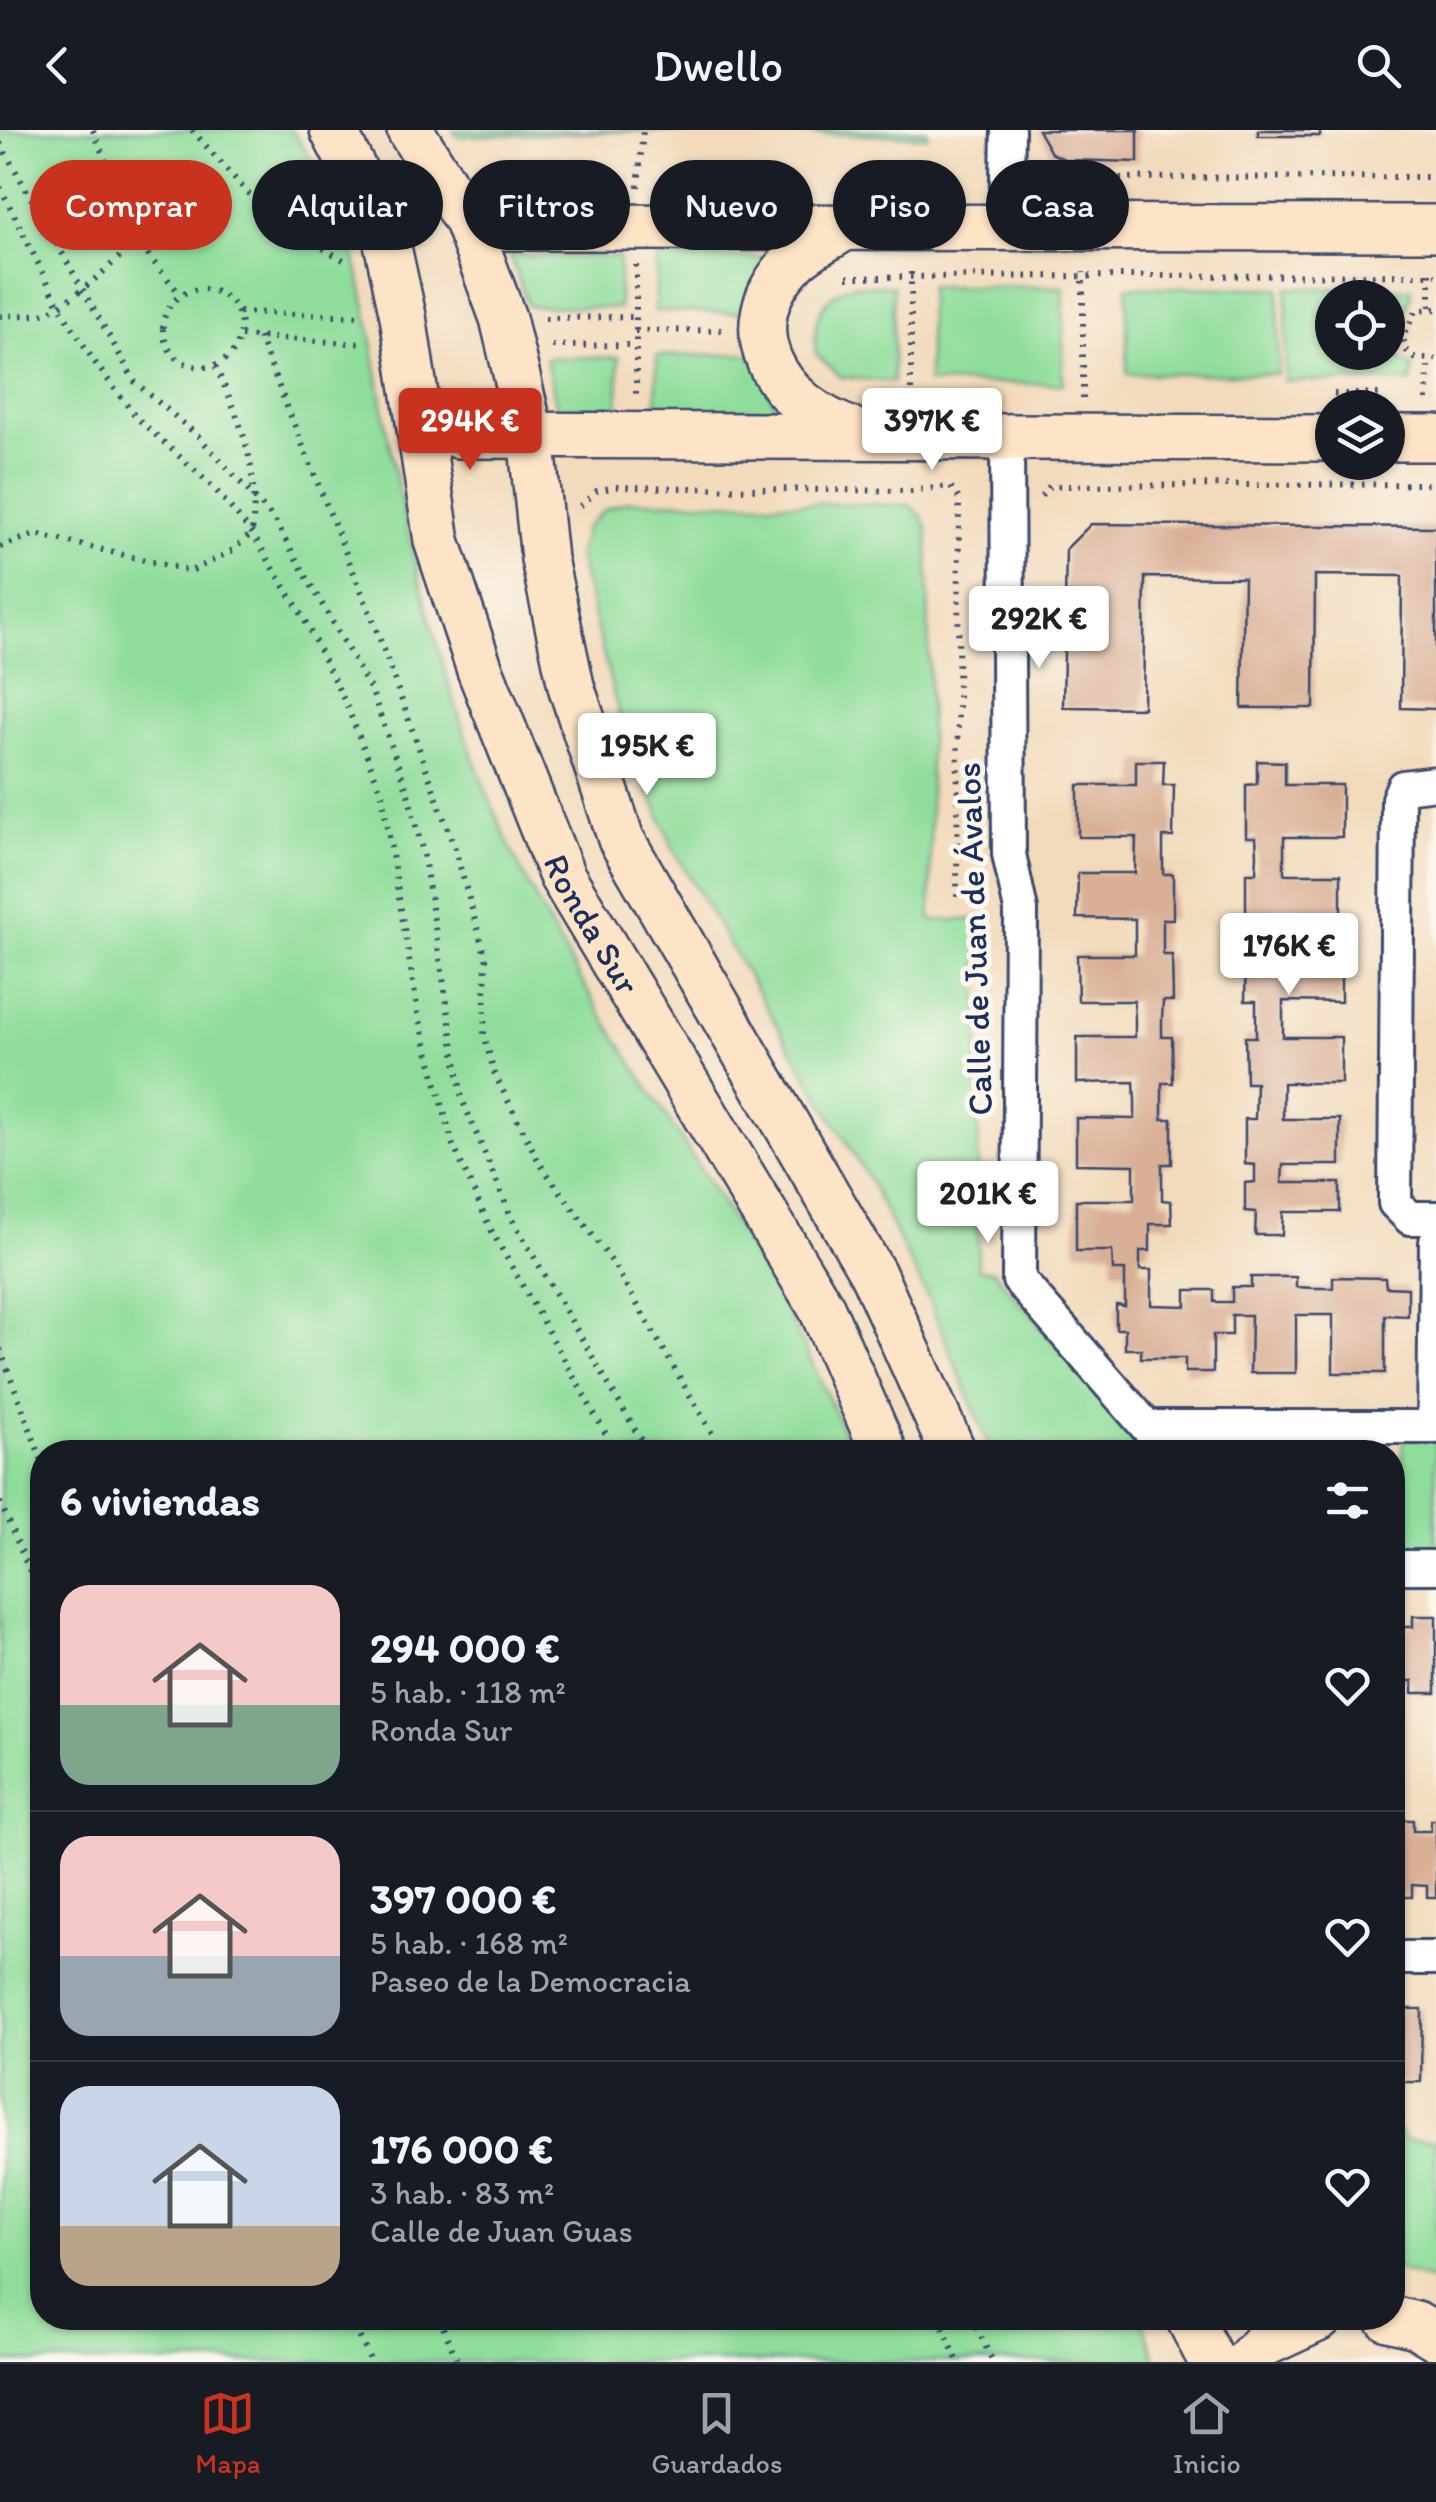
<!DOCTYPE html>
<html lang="es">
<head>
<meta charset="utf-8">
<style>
	:root { --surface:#171b24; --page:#20242c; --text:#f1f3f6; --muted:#9ea1a6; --line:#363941; --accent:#c8321e }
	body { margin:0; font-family:Itim,sans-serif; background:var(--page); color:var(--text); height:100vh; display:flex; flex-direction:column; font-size:38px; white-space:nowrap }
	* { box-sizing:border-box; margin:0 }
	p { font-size:32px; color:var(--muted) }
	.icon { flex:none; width:55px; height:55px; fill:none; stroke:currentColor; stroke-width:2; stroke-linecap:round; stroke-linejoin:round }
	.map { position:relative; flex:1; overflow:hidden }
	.sheet { position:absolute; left:30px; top:1310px; width:1375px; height:890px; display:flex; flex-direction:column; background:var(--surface); border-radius:40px; box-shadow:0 2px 8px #0004 }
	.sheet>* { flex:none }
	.banner { position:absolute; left:30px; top:30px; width:1378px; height:90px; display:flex; gap:20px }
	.fabs { position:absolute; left:1315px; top:150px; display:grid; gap:20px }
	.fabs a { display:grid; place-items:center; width:90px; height:90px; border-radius:50%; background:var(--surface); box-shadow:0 2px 8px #0004; font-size:50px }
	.price { position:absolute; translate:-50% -85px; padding:0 22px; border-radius:10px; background:#fff; color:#222; font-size:32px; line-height:65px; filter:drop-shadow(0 2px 5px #0008) }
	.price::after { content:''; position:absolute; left:50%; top:60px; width:30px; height:22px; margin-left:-15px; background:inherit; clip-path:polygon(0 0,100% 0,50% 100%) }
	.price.active { background:var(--accent); color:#fff }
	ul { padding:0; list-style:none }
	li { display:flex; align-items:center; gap:30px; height:250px; padding:0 30px }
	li+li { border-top:2px solid var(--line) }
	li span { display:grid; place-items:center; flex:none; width:280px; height:200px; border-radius:30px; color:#555 }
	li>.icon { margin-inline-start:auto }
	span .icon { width:120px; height:120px; fill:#fffc; stroke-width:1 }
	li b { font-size:42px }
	h2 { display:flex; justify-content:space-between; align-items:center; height:120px; padding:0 30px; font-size:42px }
	.tag { padding:0 35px; border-radius:45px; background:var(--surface); box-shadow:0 2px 8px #0004; font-size:35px; line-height:90px }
	.tag.active { background:var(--accent); color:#fff }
	header { display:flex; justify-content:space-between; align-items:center; height:130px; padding:0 30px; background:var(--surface); font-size:45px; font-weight:600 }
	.dock { display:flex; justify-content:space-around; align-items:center; height:140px; border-top:2px solid var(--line); background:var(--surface); font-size:28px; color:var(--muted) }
	.dock a { display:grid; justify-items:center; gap:5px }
	.dock .active { color:var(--accent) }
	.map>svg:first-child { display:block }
	.green { fill:#8fdd9b; stroke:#55867c; stroke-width:2.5; fill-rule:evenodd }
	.building { fill:#d9af95 }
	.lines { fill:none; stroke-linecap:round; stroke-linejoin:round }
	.street-casing { stroke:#3b496c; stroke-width:38 }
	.secondary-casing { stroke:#3b496c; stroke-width:50 }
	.path { stroke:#3b496c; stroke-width:6; stroke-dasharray:2.5 8; stroke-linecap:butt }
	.street { stroke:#fff; stroke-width:32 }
	.secondary { stroke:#fee4c6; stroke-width:45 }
	.labels { text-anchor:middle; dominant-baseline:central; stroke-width:10; stroke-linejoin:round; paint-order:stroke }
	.street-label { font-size:35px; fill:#1b2f5e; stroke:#fbf7ec }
</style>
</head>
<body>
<header><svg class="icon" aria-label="back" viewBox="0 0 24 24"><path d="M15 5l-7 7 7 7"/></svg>Dwello<svg class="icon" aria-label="search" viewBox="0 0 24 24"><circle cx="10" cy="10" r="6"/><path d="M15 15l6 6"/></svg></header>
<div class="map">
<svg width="1436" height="2232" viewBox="0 0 1436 2232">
	<rect width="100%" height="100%" fill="#fbf7ec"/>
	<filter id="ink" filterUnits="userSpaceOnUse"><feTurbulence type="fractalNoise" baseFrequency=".01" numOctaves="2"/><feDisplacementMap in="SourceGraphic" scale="20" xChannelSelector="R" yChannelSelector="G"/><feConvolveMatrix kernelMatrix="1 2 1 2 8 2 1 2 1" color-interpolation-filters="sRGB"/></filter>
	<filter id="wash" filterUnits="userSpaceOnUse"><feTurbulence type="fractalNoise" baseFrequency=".0048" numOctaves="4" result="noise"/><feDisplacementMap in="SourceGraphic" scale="40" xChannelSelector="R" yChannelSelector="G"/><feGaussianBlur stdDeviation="2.25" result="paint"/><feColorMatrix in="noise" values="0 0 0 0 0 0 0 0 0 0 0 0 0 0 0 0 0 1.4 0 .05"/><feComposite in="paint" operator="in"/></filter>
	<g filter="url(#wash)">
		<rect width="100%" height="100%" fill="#f2dabb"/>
		<path class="green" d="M0,0h292c15,24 37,51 47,77 30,82 36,167 53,251 27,128 59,255 112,376 97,216 262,395 347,618h-809v866h1100l14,44h-1156z
			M453,0h474v6l-283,-5 -186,5z
			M510,125l109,2v51l-91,-2z
			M657,127l120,1 -28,55 -94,-2z
			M853,155l40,1v96l-52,-5 -25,-23c-5,-33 5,-58 37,-69z
			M929,156l135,1 -1,97 -135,-1z
			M1127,157l152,1 -1,86h-151z
			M1287,158l125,1c-1,27 -30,40 -11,72l12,5 -2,16 -126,-1zM1332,168h56v54h-56z
			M751,224l26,55 -121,1 1,-54z
			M619,227l-1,54 -61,-3 -11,-50z
			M628,371l281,4 12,10 7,15 3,391 48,-2 -1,350 16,2 142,169 50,2v10h-194l-64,-154 -59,-118 -194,-327 -55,-134 -42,-164 7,-27 19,-18z
			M1403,1307h33v114h-35v-33l-8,-1v-47l9,-1z
			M1393,1994l13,16h30v142l-43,-15z"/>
		<g id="blocks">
			<path class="building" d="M1038,0h100v32l-72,-2 -15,-7z
				M1258,0h62v6h-62z
				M1091,394l345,3v182l-35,-1 1,-132 -87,-1 -1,133h-72l2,-130 -99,-1 -2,131 -80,-1 3,-158z
				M1136,631h28l-1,24h11l-1,52h-10v37h10v45h-10v36h9l1,46h-10l-1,18v18h10l1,46h-11v36h10v45h-10v36l9,1 1,23h-22v27h-10v19h11v35l35,1v-16h28v12h18v-15h19v-10h45v10l18,1h19v-11l52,1 1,9 22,1v28l-23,-1v58h-52v-58h-37v58h-46l1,-58h-19v20h-19v37h-28v-14h-44v-9h-16v-20h-9v-24l9,1v-36h-12l-1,-19h-36v-51h58v-35l-58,-1v-46l59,1v-18l-1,-19 -57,1v-46h58v-18l-1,-18h-56l-1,-46h58v-36l-58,-1 1,-45h57l1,-36h-58v-52h58z
				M1257,631l28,1v23h57v52h-58v37h57v46l-57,-1 -1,36 58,1v46l-58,-1v36h58v46h-58v36h57v46h-57l-1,18h58v29h-57l-1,23h-27l1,-23 -11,-1v-28l10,-1v-17l-10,-1v-45h10l1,-36h-10l-1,-46h11v-36h-11l1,-46h10v-36h-10v-46h10l1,-18 -1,-18h-10v-52l11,-1z
				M1392,1486h6v11h15v-11h23v77h-23v-12h-21z
				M1392,1690h21v11h18v-11h5v77h-9v-11l-15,-1v12h-20z
				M1392,1879h30l-1,73h-29z"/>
		</g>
	</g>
	<g filter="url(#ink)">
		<use href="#blocks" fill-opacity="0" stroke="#3b496c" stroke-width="2.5"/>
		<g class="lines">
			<g class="street-casing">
				<path id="street" d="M1006,98l2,-98
					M1007,307l2,417 12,56 -2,370 128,147h289
					M1436,653l-33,4 -5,12 -3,404 15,15h26
					M1434,1297l2,-185
					M1392,1437h44
					M1392,1828h44"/>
			</g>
			<g class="secondary-casing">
				<g id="secondary">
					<path id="s1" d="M333,0l51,99 19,87 34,225 43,129 82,206 260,433 62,143"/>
					<path d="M410,0l57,91 36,97 28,118 13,123 27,127 50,153 252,435 80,178"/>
					<path d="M467,91l37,6 932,1"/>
					<path d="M847,96c-16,11 -38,20 -52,34 -68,67 -19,146 58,171"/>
					<path d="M422,294l36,11 874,3"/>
					<path d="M1388,308h48"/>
					<path d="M1189,2188l23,44"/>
					<path d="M1388,2188l28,7 20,12"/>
					<path d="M1247,2232l16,-18 56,-26"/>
				</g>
			</g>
			<path class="path" d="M93,0l45,113 42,51
				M192,0l77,87 80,46
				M0,13l135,239 63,54 75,82 99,174 35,98 17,67 38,242 50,120 136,233
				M1040,35l14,12 29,1 353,-1
				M0,57l60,120 33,53 43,57 78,71 38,45 50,82 45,91 35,88 36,219 35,132 37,83 126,224
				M638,57l5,-57
				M910,60l1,-21
				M636,135v132
				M911,142v123
				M847,147l589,-2
				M163 198a39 39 0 1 1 78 0a39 39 0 1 1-78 0Z
				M1430,177v-34
				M1436,179l-20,2 -13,25 2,13 9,9 22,1
				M239,182l123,4
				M0,186c13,-1 28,0 41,-2 25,-6 77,-54 95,-74
				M545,188l90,-1
				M635,201l89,-1
				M241,206l124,8
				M259,207l115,286 81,226 31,110 -2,76 11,40 45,89 73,99 110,189
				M552,216l83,-1
				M1334,264h52
				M1083,269v-127
				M1427,270l1,-39
				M1041,366l9,-10 386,-2
				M580,376l17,-15 18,-4 296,4 39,-5 9,13 -2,402
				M0,417l36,-13 155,37 42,-21 19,-17c7,-68 -9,-106 -37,-168
				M0,1219l42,112
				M0,1372l42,98
				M351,2188l20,44
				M439,2188l19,44
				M939,2188l19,44
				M972,2188l21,44"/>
			<use href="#street" class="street"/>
			<use href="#secondary" class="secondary"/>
		</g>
	</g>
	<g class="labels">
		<g class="street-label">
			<text stroke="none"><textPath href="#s1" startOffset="842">Ronda Sur</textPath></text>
			<text transform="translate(974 809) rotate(-92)">Calle de Juan de Ávalos</text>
		</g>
	</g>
</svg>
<div class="fabs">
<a><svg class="icon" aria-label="locate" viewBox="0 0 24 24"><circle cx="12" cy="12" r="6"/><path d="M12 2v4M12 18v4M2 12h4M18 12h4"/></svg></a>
<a><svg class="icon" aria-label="layers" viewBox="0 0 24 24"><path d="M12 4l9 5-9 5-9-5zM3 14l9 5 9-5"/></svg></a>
</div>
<b class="price active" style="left:470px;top:343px">294K €</b>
<b class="price" style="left:932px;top:343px">397K €</b>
<b class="price" style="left:1039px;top:541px">292K €</b>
<b class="price" style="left:647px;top:668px">195K €</b>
<b class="price" style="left:1289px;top:868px">176K €</b>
<b class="price" style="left:988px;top:1116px">201K €</b>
<div class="banner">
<a class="tag active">Comprar</a>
<a class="tag">Alquilar</a>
<a class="tag">Filtros</a>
<a class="tag">Nuevo</a>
<a class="tag">Piso</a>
<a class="tag">Casa</a>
</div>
<section class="sheet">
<h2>6 viviendas<svg class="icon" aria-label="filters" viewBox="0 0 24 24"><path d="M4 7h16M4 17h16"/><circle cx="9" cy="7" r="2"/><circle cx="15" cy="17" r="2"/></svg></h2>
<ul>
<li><span style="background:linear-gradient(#f6c9c9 60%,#7fa58c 0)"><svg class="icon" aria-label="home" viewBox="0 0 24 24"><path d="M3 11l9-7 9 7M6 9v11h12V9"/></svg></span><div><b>294 000 €</b><p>5 hab. · 118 m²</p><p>Ronda Sur</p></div><svg class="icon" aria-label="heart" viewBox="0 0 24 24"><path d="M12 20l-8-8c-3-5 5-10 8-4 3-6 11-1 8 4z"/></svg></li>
<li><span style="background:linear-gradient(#f6c9c9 60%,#9aa5b1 0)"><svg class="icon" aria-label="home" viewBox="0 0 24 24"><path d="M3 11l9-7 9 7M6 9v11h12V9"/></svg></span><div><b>397 000 €</b><p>5 hab. · 168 m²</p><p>Paseo de la Democracia</p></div><svg class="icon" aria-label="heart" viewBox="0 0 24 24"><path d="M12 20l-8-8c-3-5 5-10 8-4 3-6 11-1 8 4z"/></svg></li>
<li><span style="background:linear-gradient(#c9d6e8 70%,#b9a48a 0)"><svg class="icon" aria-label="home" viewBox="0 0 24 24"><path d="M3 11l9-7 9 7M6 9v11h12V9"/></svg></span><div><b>176 000 €</b><p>3 hab. · 83 m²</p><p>Calle de Juan Guas</p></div><svg class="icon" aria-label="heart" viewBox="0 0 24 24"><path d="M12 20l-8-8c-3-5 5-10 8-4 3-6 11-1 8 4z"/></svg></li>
</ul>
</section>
</div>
<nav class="dock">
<a class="active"><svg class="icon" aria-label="map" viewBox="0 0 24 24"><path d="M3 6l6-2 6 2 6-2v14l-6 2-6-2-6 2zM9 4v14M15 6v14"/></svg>Mapa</a>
<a><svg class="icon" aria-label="saved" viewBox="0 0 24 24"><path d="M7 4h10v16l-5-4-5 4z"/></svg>Guardados</a>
<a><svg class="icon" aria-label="home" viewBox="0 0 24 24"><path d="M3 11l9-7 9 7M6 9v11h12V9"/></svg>Inicio</a>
</nav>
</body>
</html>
